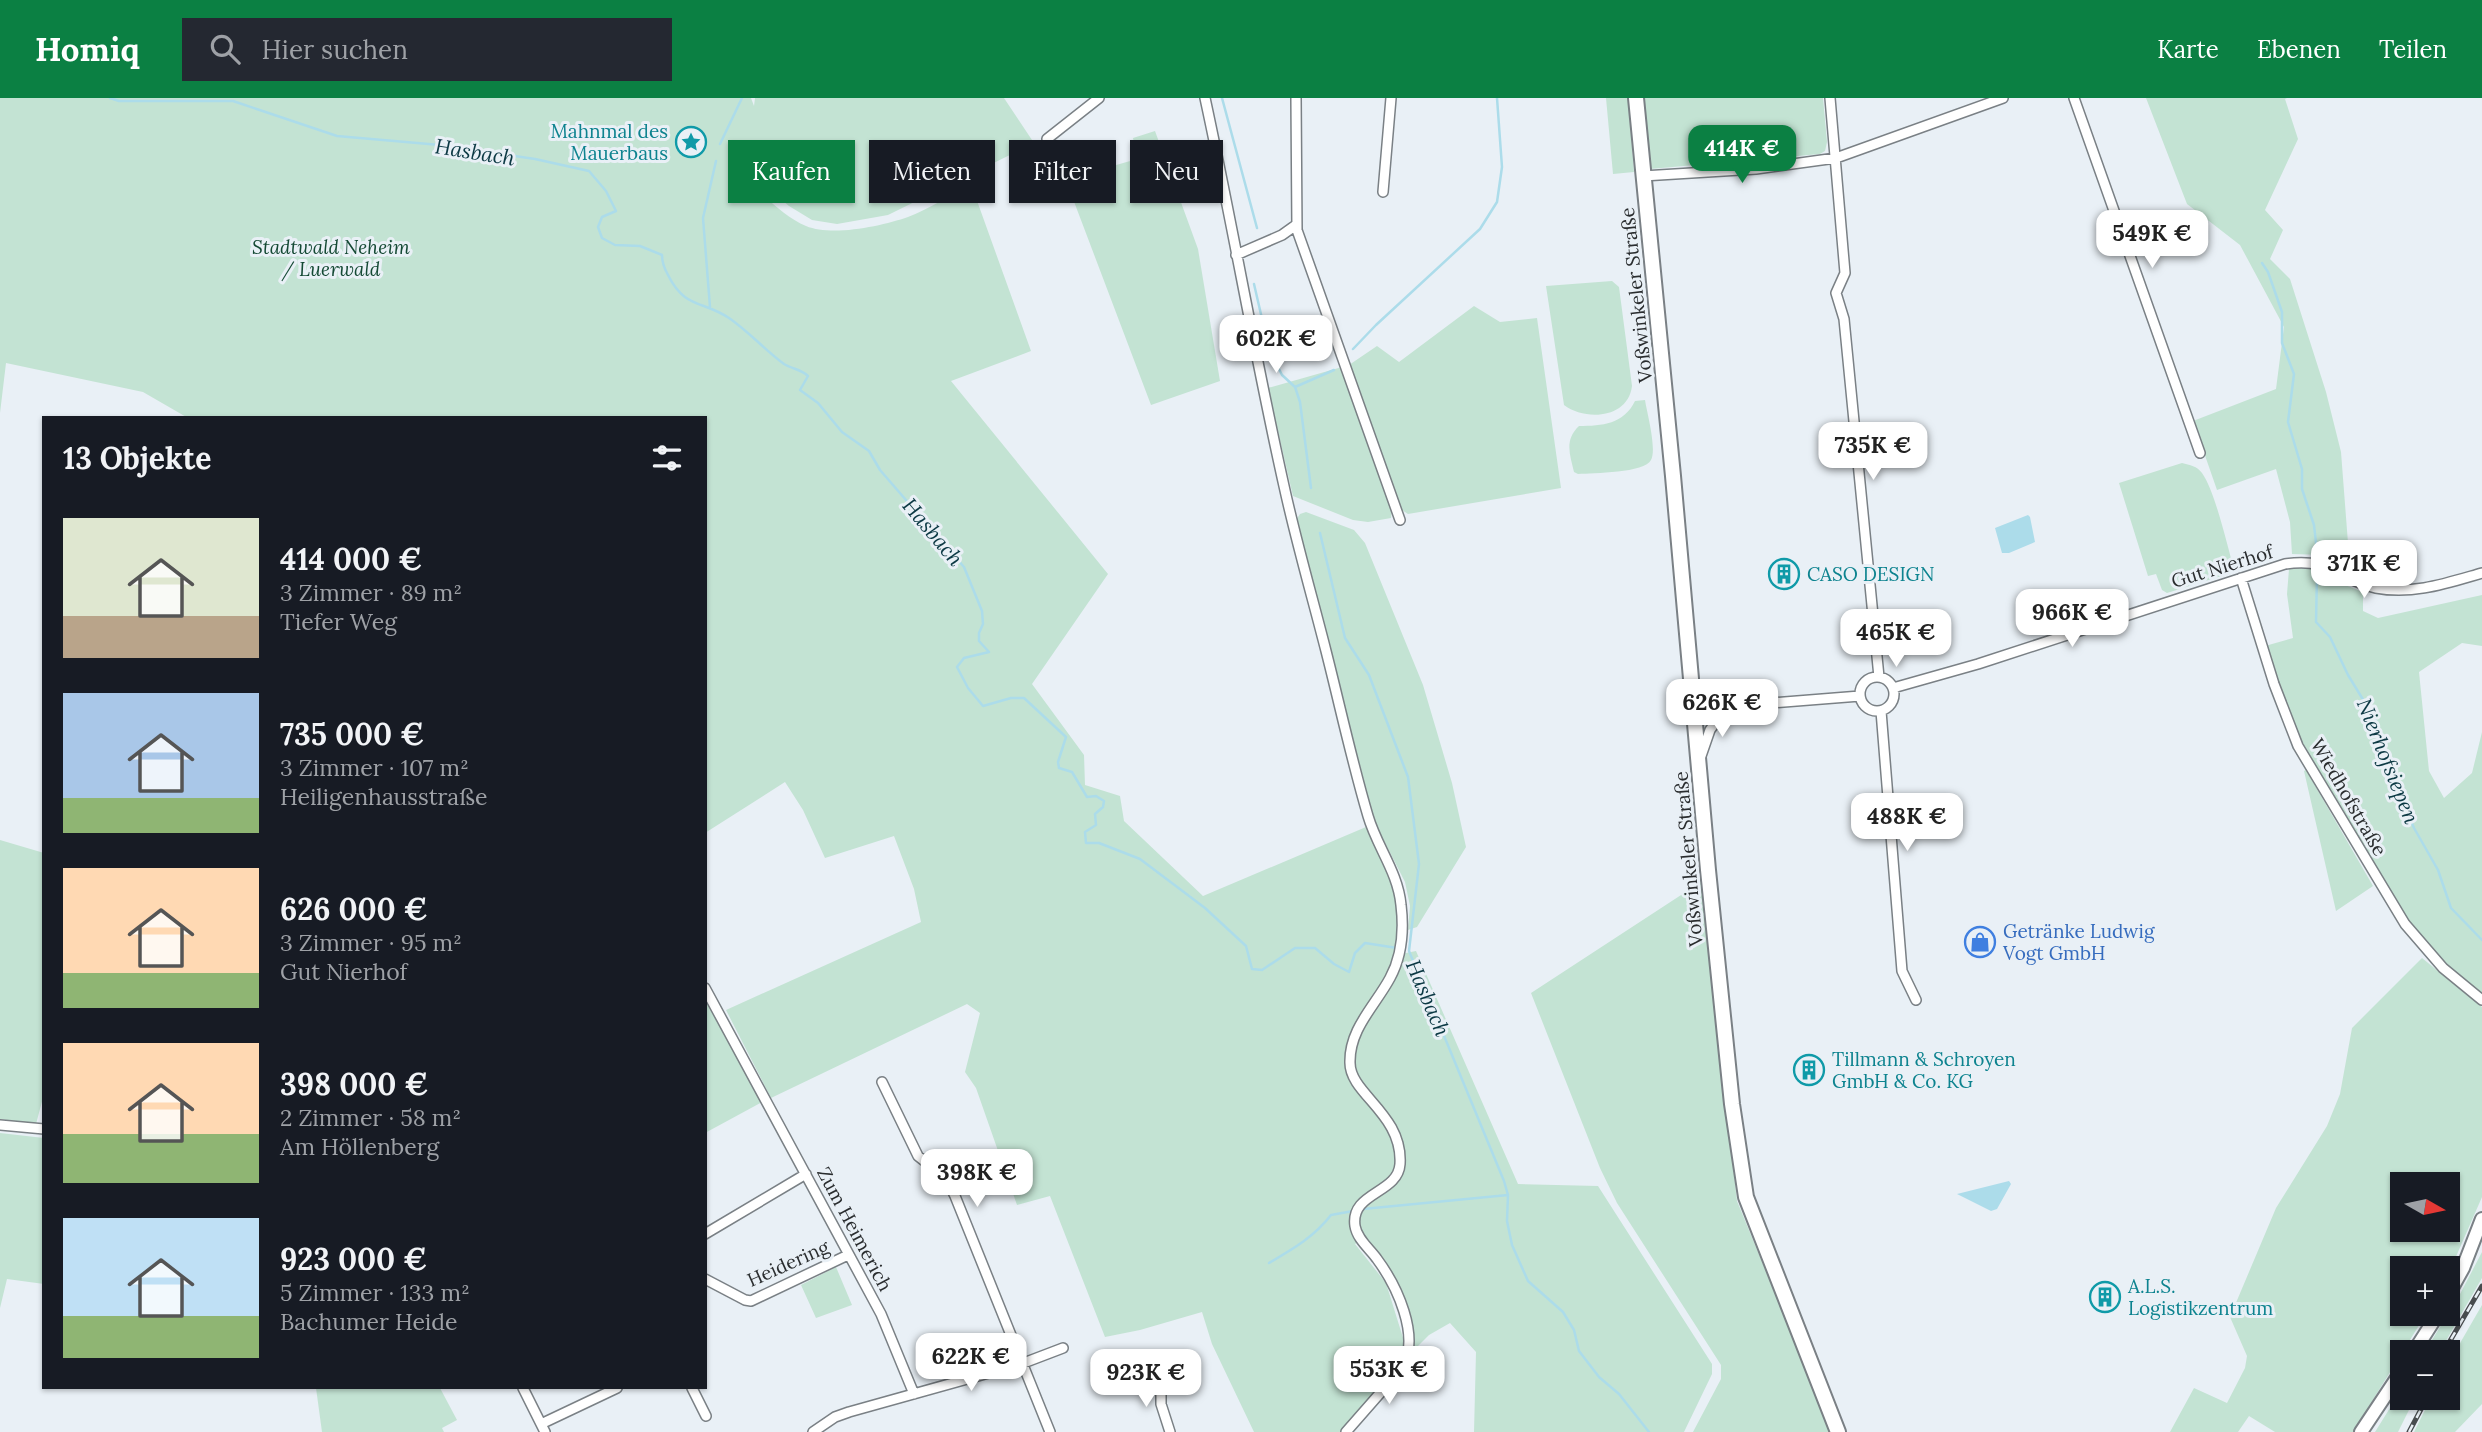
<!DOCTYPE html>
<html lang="de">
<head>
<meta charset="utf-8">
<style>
	:root { --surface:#171b24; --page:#242831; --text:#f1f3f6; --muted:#9ea1a6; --accent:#0b8043 }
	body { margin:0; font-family:Lora,serif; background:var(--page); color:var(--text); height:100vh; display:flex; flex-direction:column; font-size:26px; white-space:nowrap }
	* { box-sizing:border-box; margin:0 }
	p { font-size:23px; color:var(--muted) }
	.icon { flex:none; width:38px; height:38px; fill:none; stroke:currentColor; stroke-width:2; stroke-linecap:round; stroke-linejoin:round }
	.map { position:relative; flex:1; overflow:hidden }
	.panel { position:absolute; left:42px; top:318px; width:665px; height:973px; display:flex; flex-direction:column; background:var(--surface); border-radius:0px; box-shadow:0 2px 5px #0004 }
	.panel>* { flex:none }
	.hud { position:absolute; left:728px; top:42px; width:665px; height:63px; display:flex; gap:14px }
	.needle { width:46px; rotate:99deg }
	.fabs { position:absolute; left:2390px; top:1074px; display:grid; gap:14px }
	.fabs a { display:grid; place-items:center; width:70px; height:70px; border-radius:0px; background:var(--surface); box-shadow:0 2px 5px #0004; font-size:35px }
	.price { position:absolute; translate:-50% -60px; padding:0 16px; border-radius:14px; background:#fff; color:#222; font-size:23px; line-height:46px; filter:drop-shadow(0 2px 4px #0008) }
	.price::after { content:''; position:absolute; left:50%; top:42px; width:21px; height:16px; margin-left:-10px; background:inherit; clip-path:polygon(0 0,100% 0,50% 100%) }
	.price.current { background:var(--accent); color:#fff }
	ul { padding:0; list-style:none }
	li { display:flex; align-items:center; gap:21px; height:175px; padding:0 21px }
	li span { display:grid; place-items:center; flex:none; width:196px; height:140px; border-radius:0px; color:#555 }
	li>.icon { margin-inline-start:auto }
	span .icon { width:84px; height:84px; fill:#fffc; stroke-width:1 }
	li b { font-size:30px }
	h2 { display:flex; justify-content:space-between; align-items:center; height:84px; padding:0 21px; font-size:30px }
	.chip { padding:0 24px; border-radius:0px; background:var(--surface); box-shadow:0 2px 5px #0004; font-size:24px; line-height:63px }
	.chip.current { background:var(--accent); color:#fff }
	header { display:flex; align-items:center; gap:42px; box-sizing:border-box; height:98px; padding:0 35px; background:var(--accent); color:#fff }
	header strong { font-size:33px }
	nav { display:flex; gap:38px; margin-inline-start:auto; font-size:24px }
	.search { width:490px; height:63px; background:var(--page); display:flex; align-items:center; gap:18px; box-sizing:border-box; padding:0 24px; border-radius:0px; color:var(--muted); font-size:26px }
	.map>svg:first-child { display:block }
	.green { fill:#c3e3d3; fill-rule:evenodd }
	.water { fill:#acdcea }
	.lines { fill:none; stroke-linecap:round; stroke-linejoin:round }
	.stream { stroke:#acdcea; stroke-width:2.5 }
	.street-casing { stroke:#7a8085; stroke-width:12 }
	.secondary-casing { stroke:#7a8085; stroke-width:16 }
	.primary-casing { stroke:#7a8085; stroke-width:18 }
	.street { stroke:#fff; stroke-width:9 }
	.secondary { stroke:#fff; stroke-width:12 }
	.primary { stroke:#fff; stroke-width:14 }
	.rail-casing { stroke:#484c4f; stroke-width:5 }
	.rail { stroke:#e9f0f6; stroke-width:2.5; stroke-dasharray:8; stroke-linecap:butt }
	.labels { text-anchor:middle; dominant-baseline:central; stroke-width:6; stroke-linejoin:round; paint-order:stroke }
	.culture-label { font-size:19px; fill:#0d838f; stroke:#e9f0f6; text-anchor:start }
	.park-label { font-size:19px; font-style:italic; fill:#144934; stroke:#e9f0f6 }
	.street-label { font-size:19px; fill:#2a2d2f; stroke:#e9f0f6 }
	.shop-label { font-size:19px; fill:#366cbe; stroke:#e9f0f6; text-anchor:start }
	.water-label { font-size:21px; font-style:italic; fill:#0c3944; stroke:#e9f0f6 }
</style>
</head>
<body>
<header>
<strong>Homiq</strong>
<div class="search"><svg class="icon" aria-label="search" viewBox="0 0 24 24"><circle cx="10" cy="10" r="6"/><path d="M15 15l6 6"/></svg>Hier suchen</div>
<nav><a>Karte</a><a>Ebenen</a><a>Teilen</a></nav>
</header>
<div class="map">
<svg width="2482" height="1334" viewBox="0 0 2482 1334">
	<rect width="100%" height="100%" fill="#e9f0f6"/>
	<path class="green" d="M0,0h751l3,8 1,-8h249l30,45 -146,72 -51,9 -25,-4 -23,-14 -52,-44 -3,6c21,18 47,48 72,58 26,11 76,0 102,-9 21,-8 42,-22 63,-33l60,167 -80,30 157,193 -76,110 52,71 1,30 35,11 4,25 79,75 163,-69 29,59 5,47 -4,22 20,-4 102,233 80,2 114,178v10l-28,58h-210l2,-80 -26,-29 -21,12 -17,17c1,-47 -17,-80 -48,-114l-9,6 31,39 18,58 -4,24 -58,67h-88l-42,-88 -10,-32 -62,18 -35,7 -55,-141 -33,9 -41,-117 -11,-16 15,-59 -13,-9 -196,94 -45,-88 195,-88 -7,-33 -20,-53 -69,22 -22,-48 -18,-28 -80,51v-415h-517l-45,-26 -137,-29 -6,50z
		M1606,0h22l6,74 -21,2z
		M1644,0h179l4,44 -2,9 -5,3 -170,15z
		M2146,0h141l-2,1 13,40 -33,71 18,20 -13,29 20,20 36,113 15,60 7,91 12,29 -37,-17 -31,-1 -2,-32 -14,-53 -59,21 -24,-69 83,-32 8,-62 -44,-82 -53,-41z
		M1155,33l43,118 22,132 -69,24 -81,-214 25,-8 -3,-11 45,-13 -4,-21z
		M1612,183l7,6 13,99c-4,33 -47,35 -68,19l-18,-119z
		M1474,208l26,16 37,-4 24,170 -153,26 -6,-4 -53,-145 28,-19 22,16z
		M1342,269l50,142 -1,9 -23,4 -15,-2 -60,-24 -25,-108z
		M1645,302c2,13 12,49 6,60 -6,13 -58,13 -73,14l-4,-2c-4,-17 -10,-32 5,-46 23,0 45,-2 56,-25z
		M2182,365c8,2 15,3 20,10 13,18 25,72 32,96l-3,4 -64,20 -5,-3 -6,-16 -8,2 -29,-93z
		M1306,414l48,18 11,13 58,142 29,98 14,64 -49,80 -9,3 2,-24 -5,-24 -30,-59 -79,-303 4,-6z
		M2304,469l30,7 11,11 18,7v19l15,7 104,-23v51l-20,-3 -43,29 10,99 15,27 28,-25 10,-41v265l-37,-32 -30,-34 -29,-43 -89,-152 -6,-13 -26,-77 28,-8 -6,-44 2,-25z
		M2306,672l67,116 -37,25 -32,-140z
		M0,742l44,13v241l-8,30 -36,-5z
		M1701,784l36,319 95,231h-139l28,-53v-14l-104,-162 -17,-35 -69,-175z
		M2422,860l60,49v190l-34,78v-6h-45v45h23l-73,118h-78l-26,-16 -11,16h-68l24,-44 33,15 18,-35 2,-12 -17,-39 46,-109 51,-82 13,-32 12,-66zM2403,1087h45v45h-45z
		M705,897l59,106 -59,32z
		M0,1035l44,5v146l-37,-5 -7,29z
		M2482,1154v26l-43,75h-15l35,-57z
		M836,1169l16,38 -36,13 -15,-33z
		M2482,1207v99l-27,28h-41l17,-34h17v-34z
		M2403,1289v11h12l-17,34h-23z
		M316,1290h124l17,32 -15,8 2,4h-122z"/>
	<path class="water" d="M2028,417l2,2 5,25 -26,11h-7l-7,-25z
		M2009,1083l2,3 -14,25 -6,2 -34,-17z"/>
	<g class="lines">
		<path class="stream" d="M110,0l9,3h114l104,35 103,9 95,14 54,12 17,20 10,20 -14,6 -4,10 4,11 13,7 25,1 22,9c0,8 2,13 6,20 17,34 34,25 61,43 19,13 36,32 55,46 8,5 17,5 24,12l-8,14 18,13 24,29 27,19 11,19 84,97 18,44 1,13 -4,9v8l10,11 -25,6 -7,9 11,21 15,18 28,-8h13l42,39 -8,25 1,6 13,4 15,25 9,-1 8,5 -1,6 -8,7 1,11 -11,7 1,11h13l41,16 65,49 41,38 6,23 10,1 33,-22h20l19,16 15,8 6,-19 10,-10 32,5
			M1222,0l35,130
			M720,46l22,-46
			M2262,165l6,9 14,40v31l12,31 -6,48 14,47v20l12,36 3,27
			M1254,186l15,65 13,26 13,12 5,15 11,86
			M710,209l-7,-89 13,-57
			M1353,251l23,-24 104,-96 17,-27 5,-35 -5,-69
			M1295,289l39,-17
			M1320,435l25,105 24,37 39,102 11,87 -10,87 95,230 4,14 -1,26 5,24 16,36 35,31 11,18 5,21 20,26 20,17 30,38
			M2317,476l-1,48 14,15 18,38 30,49 7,38 29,66 24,42 13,38 31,32
			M1363,1111l145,-14
			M1269,1165c24,-14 45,-26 62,-48l22,-4"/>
		<g class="street-casing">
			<path id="street" d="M1205,0c28,129 50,259 79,388 12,55 28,110 42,165 14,55 26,111 42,165 9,31 30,56 33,89 3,25 1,51 -11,73 -15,28 -41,51 -40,85 0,31 53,51 50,101 -2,30 -50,28 -45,62 2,13 15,23 22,33 20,27 43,76 26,108l-57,65
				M1296,0l1,132 103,290
				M1830,0l15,175 -9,20 8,26 35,358
				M2074,0l126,355
				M1047,41l52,-41
				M1643,78l113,-7 80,-11 167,-60
				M1383,94l8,-94
				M1236,157l46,-20 14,-10
				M2241,480l33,106 24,62 107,178 38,44 39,32
				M1860 596a17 17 0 1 1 34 0a17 17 0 1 1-34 0Z
				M1893,590l85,-24 307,-100c47,-7 52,16 91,24 37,7 71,-5 106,-15
				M1694,611l166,-13
				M1881,613l21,260 14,29
				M1701,658l9,-26 17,-24
				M705,890l176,326 33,80
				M882,984l36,74 28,22 9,18 95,236
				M0,1027l44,4
				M705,1136l101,-60
				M705,1181l40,21 6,1 97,-46
				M1161,1280v26l9,28
				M523,1290l22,44
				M692,1290l14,28
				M541,1326l76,-36
				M813,1334l22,-15 14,-5 172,-48 42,-16"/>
		</g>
		<g class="secondary-casing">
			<path id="secondary" d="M2448,1197l15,-27 19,-49
				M2413,1255l25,-39
				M2361,1334l42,-63"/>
		</g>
		<g class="primary-casing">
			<path id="primary" d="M1636,0l37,378 35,394 24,234 14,93 92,235"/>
		</g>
		<use href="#street" class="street"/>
		<use href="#secondary" class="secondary"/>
		<use href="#primary" class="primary"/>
		<g class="rail-casing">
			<path id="rail" d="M2443,1255l39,-67
				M2409,1334l18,-34"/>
		</g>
		<use href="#rail" class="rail"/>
	</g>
	<defs>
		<g id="sight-ring" transform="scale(1.575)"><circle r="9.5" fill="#e9f0f6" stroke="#0f9aa8" stroke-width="1.5"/><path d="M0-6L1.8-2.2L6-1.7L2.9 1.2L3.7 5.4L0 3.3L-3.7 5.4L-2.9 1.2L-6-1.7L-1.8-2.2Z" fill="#0f9aa8"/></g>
		<g id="building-ring" transform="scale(1.575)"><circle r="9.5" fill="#e9f0f6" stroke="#0f9aa8" stroke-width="1.5"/><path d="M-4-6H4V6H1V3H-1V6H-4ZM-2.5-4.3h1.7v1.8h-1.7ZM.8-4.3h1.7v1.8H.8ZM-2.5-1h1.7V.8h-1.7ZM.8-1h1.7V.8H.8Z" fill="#0f9aa8"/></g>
		<g id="shop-ring" transform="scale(1.575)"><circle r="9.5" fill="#e9f0f6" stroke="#3f7fe0" stroke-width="1.5"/><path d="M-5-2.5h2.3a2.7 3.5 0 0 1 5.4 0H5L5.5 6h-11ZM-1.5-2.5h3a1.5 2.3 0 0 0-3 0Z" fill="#3f7fe0"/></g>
	</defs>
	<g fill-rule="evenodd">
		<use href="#sight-ring" x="691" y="44"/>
		<use href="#building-ring" x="1784" y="476"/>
		<use href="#shop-ring" x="1980" y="844"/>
		<use href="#building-ring" x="1809" y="972"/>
		<use href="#building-ring" x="2105" y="1199"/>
	</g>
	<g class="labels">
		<g class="culture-label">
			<text x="668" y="33" text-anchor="end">Mahnmal des<tspan x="668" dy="22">Mauerbaus</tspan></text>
			<text x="1807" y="476">CASO DESIGN</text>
			<text x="1832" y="961">Tillmann &amp; Schroyen<tspan x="1832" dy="22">GmbH &amp; Co. KG</tspan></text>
			<text x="2128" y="1188">A.L.S.<tspan x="2128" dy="22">Logistikzentrum</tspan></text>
		</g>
		<g class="park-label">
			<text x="331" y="149">Stadtwald Neheim<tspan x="331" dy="22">/ Luerwald</tspan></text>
		</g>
		<g class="street-label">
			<text transform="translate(1636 197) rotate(-96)">Voßwinkeler Straße</text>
			<text transform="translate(2222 468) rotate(-17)">Gut Nierhof</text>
			<text transform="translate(2349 699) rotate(60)">Wiedhofstraße</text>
			<text transform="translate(1688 761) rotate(-95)">Voßwinkeler Straße</text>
			<text transform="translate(855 1131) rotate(62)">Zum Heimerich</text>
			<text transform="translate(788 1165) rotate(-24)">Heidering</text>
		</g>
		<g class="shop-label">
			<text x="2003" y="833">Getränke Ludwig<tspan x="2003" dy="22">Vogt GmbH</tspan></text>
		</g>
		<g class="water-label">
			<text transform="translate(475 54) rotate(9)">Hasbach</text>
			<text transform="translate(933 434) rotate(50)">Hasbach</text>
			<text transform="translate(2388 663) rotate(68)">Nierhofsiepen</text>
			<text transform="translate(1428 900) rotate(67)">Hasbach</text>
		</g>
	</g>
</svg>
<div class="fabs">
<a><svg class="needle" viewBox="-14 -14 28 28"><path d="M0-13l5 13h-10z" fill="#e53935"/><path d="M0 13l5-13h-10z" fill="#9ea1a6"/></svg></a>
<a>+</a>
<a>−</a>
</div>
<b class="price current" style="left:1742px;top:87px">414K €</b>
<b class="price" style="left:2152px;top:172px">549K €</b>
<b class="price" style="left:1276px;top:277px">602K €</b>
<b class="price" style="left:1873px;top:384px">735K €</b>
<b class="price" style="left:2364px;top:502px">371K €</b>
<b class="price" style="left:2072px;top:551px">966K €</b>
<b class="price" style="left:1896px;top:571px">465K €</b>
<b class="price" style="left:1722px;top:641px">626K €</b>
<b class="price" style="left:1907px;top:755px">488K €</b>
<b class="price" style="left:977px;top:1111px">398K €</b>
<b class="price" style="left:971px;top:1295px">622K €</b>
<b class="price" style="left:1389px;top:1308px">553K €</b>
<b class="price" style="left:1146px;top:1311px">923K €</b>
<div class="hud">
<a class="chip current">Kaufen</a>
<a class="chip">Mieten</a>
<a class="chip">Filter</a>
<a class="chip">Neu</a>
</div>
<section class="panel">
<h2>13 Objekte<svg class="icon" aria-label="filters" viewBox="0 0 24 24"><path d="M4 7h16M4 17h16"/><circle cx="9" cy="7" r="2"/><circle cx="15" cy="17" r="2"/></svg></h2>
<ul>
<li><span style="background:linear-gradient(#dfe7d0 70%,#b9a48a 0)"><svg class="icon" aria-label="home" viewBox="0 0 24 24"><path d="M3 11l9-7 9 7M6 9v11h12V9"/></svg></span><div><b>414 000 €</b><p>3 Zimmer · 89 m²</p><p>Tiefer Weg</p></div></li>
<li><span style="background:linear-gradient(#a9c7e8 75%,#8fb573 0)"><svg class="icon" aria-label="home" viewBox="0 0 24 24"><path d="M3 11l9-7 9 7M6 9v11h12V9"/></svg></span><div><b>735 000 €</b><p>3 Zimmer · 107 m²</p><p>Heiligenhausstraße</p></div></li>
<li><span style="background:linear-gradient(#ffd9b3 75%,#8fb573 0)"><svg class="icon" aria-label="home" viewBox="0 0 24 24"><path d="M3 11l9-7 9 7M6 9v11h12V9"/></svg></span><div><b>626 000 €</b><p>3 Zimmer · 95 m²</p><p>Gut Nierhof</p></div></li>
<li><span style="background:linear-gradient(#ffd9b3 65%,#8fb573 0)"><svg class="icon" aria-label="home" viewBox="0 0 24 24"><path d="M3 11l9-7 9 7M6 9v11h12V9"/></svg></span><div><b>398 000 €</b><p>2 Zimmer · 58 m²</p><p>Am Höllenberg</p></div></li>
<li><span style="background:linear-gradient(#bfe0f5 70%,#8fb573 0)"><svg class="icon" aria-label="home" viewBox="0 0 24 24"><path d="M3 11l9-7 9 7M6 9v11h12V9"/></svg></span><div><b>923 000 €</b><p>5 Zimmer · 133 m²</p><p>Bachumer Heide</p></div></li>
</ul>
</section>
</div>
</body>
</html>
